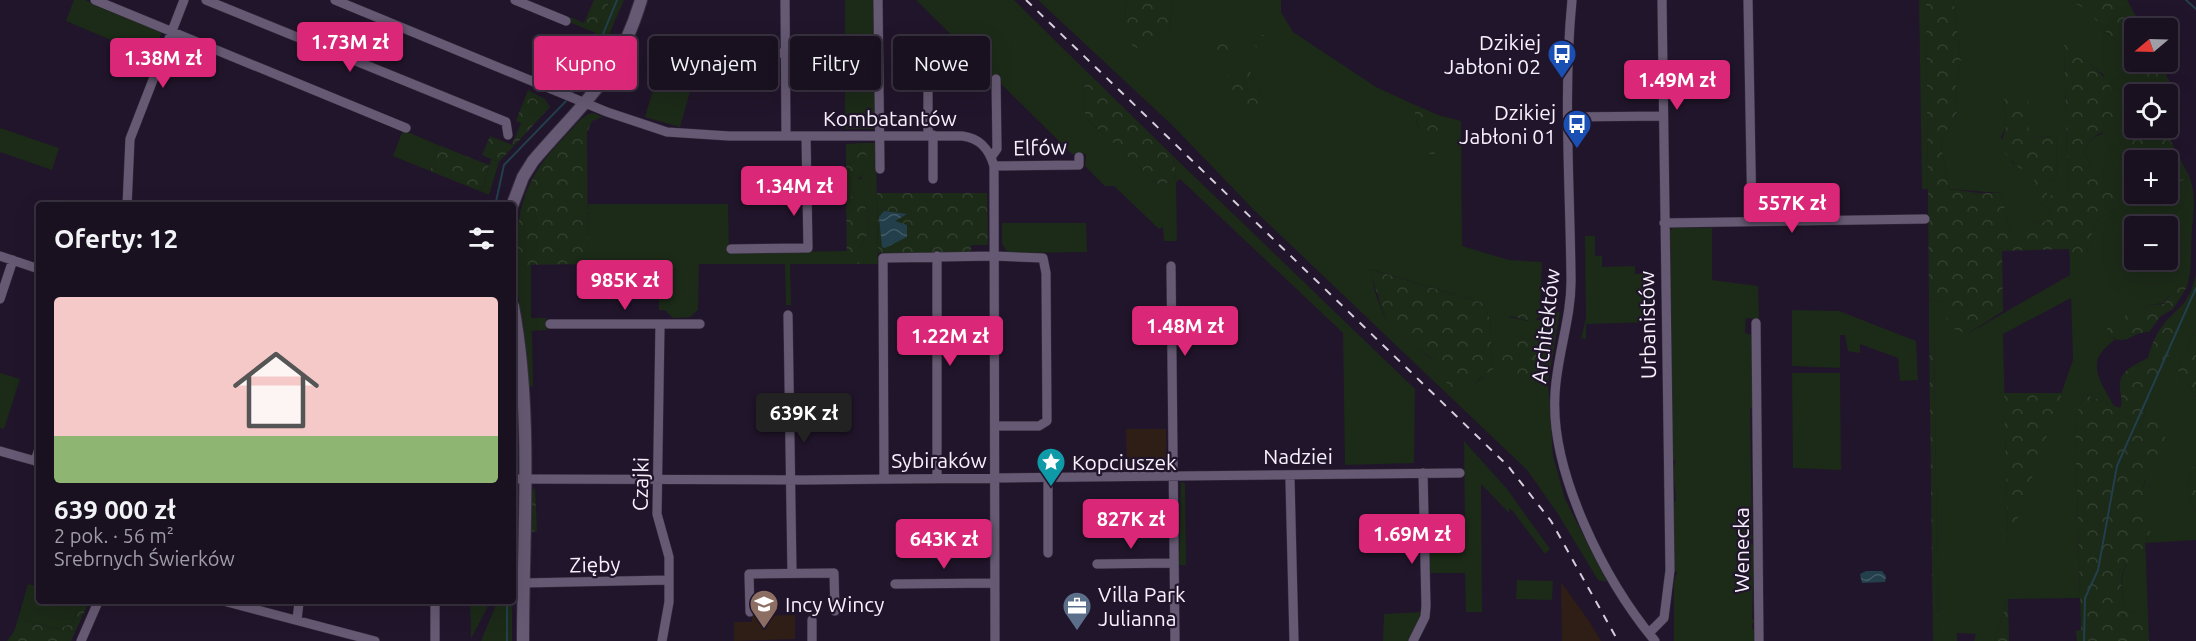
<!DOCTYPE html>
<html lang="pl">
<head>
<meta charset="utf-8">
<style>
	:root { --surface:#191020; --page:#221929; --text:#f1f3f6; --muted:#9f9da5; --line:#37303e; --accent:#db2777 }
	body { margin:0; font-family:Ubuntu,sans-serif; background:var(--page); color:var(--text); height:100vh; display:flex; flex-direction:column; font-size:22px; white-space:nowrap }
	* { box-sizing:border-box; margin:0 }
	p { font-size:20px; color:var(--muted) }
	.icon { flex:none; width:33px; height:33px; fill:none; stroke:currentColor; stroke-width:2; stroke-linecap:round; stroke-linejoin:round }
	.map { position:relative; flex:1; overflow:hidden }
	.details { position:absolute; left:36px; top:202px; width:480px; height:402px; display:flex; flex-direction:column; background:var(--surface); border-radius:6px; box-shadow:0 6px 24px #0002,0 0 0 2px var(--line) }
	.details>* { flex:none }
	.banner { position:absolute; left:534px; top:36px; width:570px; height:54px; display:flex; gap:12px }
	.needle { width:39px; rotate:251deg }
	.buttons { position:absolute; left:2124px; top:18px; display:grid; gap:12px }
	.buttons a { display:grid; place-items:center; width:54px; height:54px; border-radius:6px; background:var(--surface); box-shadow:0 6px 24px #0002,0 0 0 2px var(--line); font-size:30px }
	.price { position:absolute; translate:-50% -51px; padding:0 14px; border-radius:6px; background:var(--accent); color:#fff; font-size:20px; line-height:39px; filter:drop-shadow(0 2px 3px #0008) }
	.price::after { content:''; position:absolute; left:50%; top:36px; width:18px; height:14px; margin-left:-9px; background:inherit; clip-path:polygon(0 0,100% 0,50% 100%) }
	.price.current { background:#222; color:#fff }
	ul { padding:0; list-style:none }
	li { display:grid; align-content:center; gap:12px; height:318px; padding:0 18px }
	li+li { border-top:2px solid var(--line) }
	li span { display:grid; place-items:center; height:186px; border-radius:6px; color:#555 }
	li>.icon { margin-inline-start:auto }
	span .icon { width:108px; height:108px; fill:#fffc; stroke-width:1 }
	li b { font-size:26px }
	h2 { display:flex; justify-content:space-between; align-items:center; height:72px; padding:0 18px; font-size:26px }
	.pill { padding:0 21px; border-radius:6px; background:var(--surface); box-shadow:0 6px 24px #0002,0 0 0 2px var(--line); font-size:21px; line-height:54px }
	.pill.current { background:var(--accent); color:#fff }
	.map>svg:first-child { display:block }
	.education { fill:#2f1e15 }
	.green { fill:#1c2a18; fill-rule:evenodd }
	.forest { fill:url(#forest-crowns) }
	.water { fill:url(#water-waves) }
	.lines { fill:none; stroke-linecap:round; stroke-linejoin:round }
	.stream { stroke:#223f4b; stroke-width:2 }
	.street-casing { stroke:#352d3d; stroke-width:10 }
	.secondary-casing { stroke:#352d3d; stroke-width:14 }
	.street { stroke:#665973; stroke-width:9 }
	.secondary { stroke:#665973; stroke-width:12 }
	.rail { stroke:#d5cddb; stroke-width:2; stroke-dasharray:8 8; stroke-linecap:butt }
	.labels { text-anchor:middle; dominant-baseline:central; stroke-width:4.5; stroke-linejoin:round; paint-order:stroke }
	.poi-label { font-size:21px; fill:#f7f0fd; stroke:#21152b; text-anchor:start }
	.street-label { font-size:21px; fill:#f7f0fd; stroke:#21152b }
</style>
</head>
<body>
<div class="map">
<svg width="2196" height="641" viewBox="0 0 2196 641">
	<defs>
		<pattern id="forest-crowns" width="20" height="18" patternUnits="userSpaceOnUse" patternTransform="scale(1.5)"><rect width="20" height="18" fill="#1c2a18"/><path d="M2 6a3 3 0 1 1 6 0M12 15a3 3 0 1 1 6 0" fill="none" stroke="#323f2f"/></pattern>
		<pattern id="water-waves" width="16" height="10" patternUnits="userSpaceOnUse" patternTransform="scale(1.5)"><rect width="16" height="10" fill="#223f4b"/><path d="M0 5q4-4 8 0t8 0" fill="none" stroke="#435b66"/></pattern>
	</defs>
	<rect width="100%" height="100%" fill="#21152b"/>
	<path class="education" d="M1126,429h40v33l-6,6 -33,1z
		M1561,582l28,39 12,20h-39z
		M795,615v24l-61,2v-19h18v-6z"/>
	<path class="green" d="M74,0h11l77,32 -11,25 -85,-36z
		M610,0h14l-36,83 -9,8 -7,-3z
		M845,0h30l1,129h-31z
		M916,0h98l70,69 1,48 73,67 18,-3 -2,-24 241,232 -1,74 -69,2 -2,-132 -163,-154 -4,3 1,59h-13l-1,-14 -4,2 -45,-43h-9l-20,-20 1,-12h-14z
		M1038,0h89l-4,26 46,7 3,-33h109v12l12,20 83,55 39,18 2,19 16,31 5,-7v-33l23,6 1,125 47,14 33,2 -2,49 -16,-1 -15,7 19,4 11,-1 8,-10 13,2 -12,71 5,73 12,43 42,83 -9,-2 -40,-66 -31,-44 -273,-260 -81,-84zM1227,66l23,5 13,28zM1370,269l113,34 7,17 3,49 -20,16 -56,-36 -31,-29 -10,-25zM1515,336l20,5 12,-2 -17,41 -14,2z
		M1919,0h7l2,189h-6z
		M1953,0h110l1,3c32,-3 34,37 64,41l6,8v10l4,3 3,29h-7v34h5l-7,48h2v18h34v-9l22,-7c6,20 4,31 2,51 -2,20 1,38 -5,58 -11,0 -18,7 -23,16l-15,2 -42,29 8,6c-31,21 -16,39 -1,66l-30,-12 -9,25 5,179 -72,1 -14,42h-20l2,-7 -19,-1v8h-24v-4h5l-4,-301 -5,-4v-32l16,2 22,32 103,-59v-18l4,2 12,-6 11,-34 19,-10v-17l-25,-24 -7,-17 8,-13 10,-4 2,-59 -40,-30 4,148 -21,4v-16l10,-1 -1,-43 -27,-1 -16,-45 -9,5 2,31 -5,10 12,26 16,7 7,14 4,19 10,6 -1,10 -7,4 -11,-1 -11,8 -10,1 -9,-38 -52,-4 -8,-43 2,-11 11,-14 3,-9 -1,-28 5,-23zM2134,226h34v34h-34zM2071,298l2,62 -65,184 -5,-210z
		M662,59l34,11 -16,57 -35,-10z
		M0,128l59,20 -7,22 -52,-18z
		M403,130l35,15 -8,26 -37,-15z
		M862,143l-8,18 -8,4v-21z
		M866,143h10l2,121h-19v-15l10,-17 -4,-29 -9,-6 -10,-1v-17h15l1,-4z
		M491,159l8,3 -10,33 -7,-3z
		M588,204h140l1,48 118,-1v13h-57l1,41h-5l-1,-41h-86l-1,46 -8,7 -17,1 -8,-8h-6v-46h-71z
		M1002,223h84l1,29 -79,1 -6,-9z
		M1673,228h39v52l46,6 1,33 -13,-1 -1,15 8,2 3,73h-6l2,127 2,1 -4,4 4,8 -2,70 3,6 -3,-1v5l3,2v11h-81v-60l3,-8 -3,-4v-67l2,-2 -3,-32 3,-7 -3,-1 -3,-229z
		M513,234h3l-1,30h16v54h15l1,12 -15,1 1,55 -4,1c-2,-52 -16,-101 -16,-153z
		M1585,236h10v20h7v11l33,-1v8l17,-1v42h5v7l-71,2v15l-5,-1 5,-20z
		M2196,274v56l-19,39 19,28v68l-5,5 -3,21 8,21v28l-51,3 7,-15 -9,-23 -1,-11 6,-26 -4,-50 3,-17 14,-32 11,-45 19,-33z
		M1792,310l47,1 77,30 2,39 -18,1 -2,-23 -38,-14v9l-12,-2 -3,-16h-5v33l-48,-2z
		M0,373l20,6 -16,50 -4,-1z
		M1792,373h48l1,97 -48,-2z
		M1464,441l43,48 43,60 -5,5 -33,-44 -3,-1v4l-28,-29 1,128h-16l-1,-39h-36l-1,-40 37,-1z
		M1181,482l4,1 1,78v4h-7z
		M2132,561h14l2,55 -21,-6c-6,-16 -8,-32 0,-47z
		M1517,580l36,1 -1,19 -36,-1z
		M28,584l11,3v15h34l4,9 -5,12 -13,6 -41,-10z
		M470,602h20l-19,37z
		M497,602h15v39h-31z
		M1422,612l-12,29h-27l1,-27z"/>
	<path class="forest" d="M594,0h16l-14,33 -27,-11 1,-5 14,6z
		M1127,0h45l-3,33c-12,9 -21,19 -36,14l-10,-21z
		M1926,0h27l8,61 -5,23 1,28 -3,9 -11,14 -2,11 8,43 30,4h22l9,38 10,-1 11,-8 11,1 7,-4 1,-10 -10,-6 -12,2 -3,-11 11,-10 -7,-13 -10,-3 -19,-20 6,-21 -2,-31 9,-5 15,1 1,44 27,1 1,43 -10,1v15l21,-3 -4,-149c30,26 61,36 48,82l-20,12 -8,13 7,17c20,6 32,18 25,41l-19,10 -11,34 -7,11 -9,-7 -1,-8 -67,2 1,60 -36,23 -21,-8 2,-20 -3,-4 -16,-2z
		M2063,0h64l15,28h-8v24l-6,-8c-30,-4 -32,-44 -65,-41z
		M1253,33l22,4 -1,9 -8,4 -10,-3 -5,-9z
		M1212,36l19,3 1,10 -4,7 -9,2 -10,-14z
		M2137,62h22l15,28 -9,4h-24z
		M1227,65l23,6 13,28 -6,14 -29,-18z
		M1084,69l90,88 2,25 -18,2 -73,-67z
		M528,90l17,9 5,8 -51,55 -17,-7 8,-19 22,9 9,-22 -5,-2z
		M1415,105l23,10v34l-4,6 -7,-2c-2,-17 -14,-31 -12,-48z
		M593,113l10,4 -11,4 -5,11 1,132 -73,1c3,-63 9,-86 53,-132 8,-7 15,-19 25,-20z
		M2139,128h25l26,50 -22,7v-25h-34v16h-2l-6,-18v-19z
		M862,143h4c1,11 1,32 -10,37l-10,-1v-14l8,-4z
		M438,145l51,20 -7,27 -52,-21z
		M877,193h110l1,52h-17v8h-93z
		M846,196l14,1 5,6 4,29 -10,17v15h-12z
		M1369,269l114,34 7,17 3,49 -34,26 -21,-21 -1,-11 -5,-5 -15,-9 -31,-29z
		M2179,287h8l-14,22 -12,7 -12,16c-19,0 -23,17 -42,2v-6l24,-16 6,1 12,-8 15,-1 9,-14z
		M2192,297l-20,27 9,6 -34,71 -3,17 22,9c1,28 -25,41 -23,70 0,13 7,20 9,31l-7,15 1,18 -19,2c-9,14 -6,31 0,47l21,6 1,25h-72l-1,-10 5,-1 -6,-211 9,-25 36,14c4,-10 -1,-14 0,-24 0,-14 18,-21 28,-26 8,-31 21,-41 44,-61z
		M1501,307l39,4 7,-1 -14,12 -30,-8z
		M2196,330v67l-19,-28z
		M1929,332l5,4 4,301h-5z
		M1515,336l20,5 12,-2 -1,35c-13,5 -32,13 -46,5l1,-36z
		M2004,393h58l-54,153z
		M2196,465v47l-8,-21 3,-22z
		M535,487l2,44 -6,1v-39z
		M2008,599l1,42h-15z
		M73,602h16l-18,39h-64l7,-9 4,-13 41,10 13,-6 5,-12z"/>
	<path class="water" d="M884,211l23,3 -12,7 12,4v12l-22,11 -3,-1 -3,-30z
		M1866,571h16l4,5 -1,6 -23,1 -2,-9z"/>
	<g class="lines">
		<path class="stream" d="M2186,0l10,9
			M572,93l12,-13 33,-80
			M495,206l9,-41 63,-65
			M507,641v-39
			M2084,641l1,-43 13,-28 19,-104 79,-178"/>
		<g class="street-casing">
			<path id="street" d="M95,0l311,128
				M206,0l300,122 2,13
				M335,0l272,112 60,20 62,4h233c18,2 27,13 32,30l1,475
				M515,0l51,21
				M785,0l1,136
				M878,0l2,169
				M1572,0c-9,91 -2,185 -1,277 1,40 -14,77 -16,117 -5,79 50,187 100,247
				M1748,0l4,220
				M728,53h57
				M928,71v64
				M1569,117l94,-1
				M933,135v44
				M992,156l5,-7 -1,-70
				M994,166l85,-1v-8
				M127,206l3,-67 54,-139
				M1664,223l261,-4
				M731,249l77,-1 -2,-112
				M0,256l39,13
				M937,256v222
				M1171,266l4,375
				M0,299l13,-39
				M788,315l4,258
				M1756,323l3,318
				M550,324h150
				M660,325l-3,189 12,43v45l-7,39
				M0,451l39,11
				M35,461l4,-12
				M1048,477v76
				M884,478l-1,-220 111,-2 49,2 3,15 1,148 -8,5h-44
				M513,479l289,1 658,-7
				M1290,480l4,161
				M1097,564l76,-1
				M523,583l146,-3
				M895,584l99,-1
				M227,602l148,39
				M435,602v39
				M750,612l-1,-38 85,-1 1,38
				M297,620l2,-18
				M812,620v21
				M1649,633l15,-15 6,-48 -8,-570
				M81,641l17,-39
				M1413,641l12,-24 1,-11 -3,-133"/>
		</g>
		<g class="secondary-casing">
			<path id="secondary" d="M512,206l11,-29 10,-16c51,-60 84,-81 108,-161
				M513,306c20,106 10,226 10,335"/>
		</g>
		<use href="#street" class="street"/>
		<use href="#secondary" class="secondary"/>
		<path class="rail" d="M1026,0l482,466 43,55 67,120"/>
	</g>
	<defs>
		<g id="bus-pin" transform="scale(1.5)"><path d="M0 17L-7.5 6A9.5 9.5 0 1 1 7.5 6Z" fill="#1a4fb4" stroke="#21152b"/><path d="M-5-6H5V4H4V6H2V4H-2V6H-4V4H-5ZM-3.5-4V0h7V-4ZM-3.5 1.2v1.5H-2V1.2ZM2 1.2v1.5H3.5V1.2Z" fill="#fff"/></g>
		<g id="sight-pin" transform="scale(1.5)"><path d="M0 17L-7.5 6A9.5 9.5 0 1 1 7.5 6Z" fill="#0f9aa8" stroke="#21152b"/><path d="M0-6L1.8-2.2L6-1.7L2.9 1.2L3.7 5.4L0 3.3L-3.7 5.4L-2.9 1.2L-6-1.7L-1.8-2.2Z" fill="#fff"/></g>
		<g id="school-pin" transform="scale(1.5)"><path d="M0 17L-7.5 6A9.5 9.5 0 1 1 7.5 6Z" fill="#8d6e63" stroke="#21152b"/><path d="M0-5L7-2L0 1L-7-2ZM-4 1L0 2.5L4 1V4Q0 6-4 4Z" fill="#fff"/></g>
		<g id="office-pin" transform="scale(1.5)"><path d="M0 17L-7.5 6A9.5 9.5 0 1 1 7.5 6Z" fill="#5c6f8a" stroke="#21152b"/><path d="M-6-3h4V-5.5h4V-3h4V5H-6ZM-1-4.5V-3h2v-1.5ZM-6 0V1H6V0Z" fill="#fff"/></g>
	</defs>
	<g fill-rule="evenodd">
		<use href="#bus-pin" x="1562" y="54"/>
		<use href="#bus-pin" x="1577" y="124"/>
		<use href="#sight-pin" x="1051" y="462"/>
		<use href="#school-pin" x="764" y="604"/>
		<use href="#office-pin" x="1077" y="606"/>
	</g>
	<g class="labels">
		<g class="poi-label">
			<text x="1541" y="42" text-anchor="end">Dzikiej<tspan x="1541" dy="24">Jabłoni 02</tspan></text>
			<text x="1556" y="112" text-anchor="end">Dzikiej<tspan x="1556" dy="24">Jabłoni 01</tspan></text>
			<text x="1072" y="462">Kopciuszek</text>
			<text x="1098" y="594">Villa Park<tspan x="1098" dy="24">Julianna</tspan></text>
			<text x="785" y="604">Incy Wincy</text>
		</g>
		<g class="street-label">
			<text x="890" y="118">Kombatantów</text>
			<text transform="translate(1040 147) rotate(-1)">Elfów</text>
			<text transform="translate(1647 325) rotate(-91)">Urbanistów</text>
			<text transform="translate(1545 326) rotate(-83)">Architektów</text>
			<text x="1298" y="456">Nadziei</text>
			<text x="939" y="460">Sybiraków</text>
			<text transform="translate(640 484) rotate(-89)">Czajki</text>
			<text transform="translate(1741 550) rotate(-90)">Wenecka</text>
			<text transform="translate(595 564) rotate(-1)">Zięby</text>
		</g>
	</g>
</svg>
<div class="buttons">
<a><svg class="needle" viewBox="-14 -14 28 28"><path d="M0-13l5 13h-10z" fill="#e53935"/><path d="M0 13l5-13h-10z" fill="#9f9da5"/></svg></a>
<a><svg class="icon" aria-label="locate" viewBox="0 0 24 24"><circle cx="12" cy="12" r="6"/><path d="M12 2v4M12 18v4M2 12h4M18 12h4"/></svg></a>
<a>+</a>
<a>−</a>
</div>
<b class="price" style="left:350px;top:73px">1.73M zł</b>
<b class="price" style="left:163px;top:89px">1.38M zł</b>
<b class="price" style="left:1677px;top:111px">1.49M zł</b>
<b class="price" style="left:794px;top:217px">1.34M zł</b>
<b class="price" style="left:1792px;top:234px">557K zł</b>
<b class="price" style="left:625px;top:311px">985K zł</b>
<b class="price" style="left:1185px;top:357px">1.48M zł</b>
<b class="price" style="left:950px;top:367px">1.22M zł</b>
<b class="price current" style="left:804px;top:444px">639K zł</b>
<b class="price" style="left:1131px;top:550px">827K zł</b>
<b class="price" style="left:1412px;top:565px">1.69M zł</b>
<b class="price" style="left:944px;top:570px">643K zł</b>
<div class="banner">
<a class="pill current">Kupno</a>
<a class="pill">Wynajem</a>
<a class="pill">Filtry</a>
<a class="pill">Nowe</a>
</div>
<section class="details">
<h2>Oferty: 12<svg class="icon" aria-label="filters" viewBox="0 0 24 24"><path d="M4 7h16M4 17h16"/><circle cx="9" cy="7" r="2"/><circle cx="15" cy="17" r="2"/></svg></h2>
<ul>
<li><span style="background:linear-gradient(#f6c9c9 75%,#8fb573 0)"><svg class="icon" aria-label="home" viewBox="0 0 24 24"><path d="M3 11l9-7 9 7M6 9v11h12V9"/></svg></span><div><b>639 000 zł</b><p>2 pok. · 56 m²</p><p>Srebrnych Świerków</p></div></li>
</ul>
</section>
</div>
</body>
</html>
